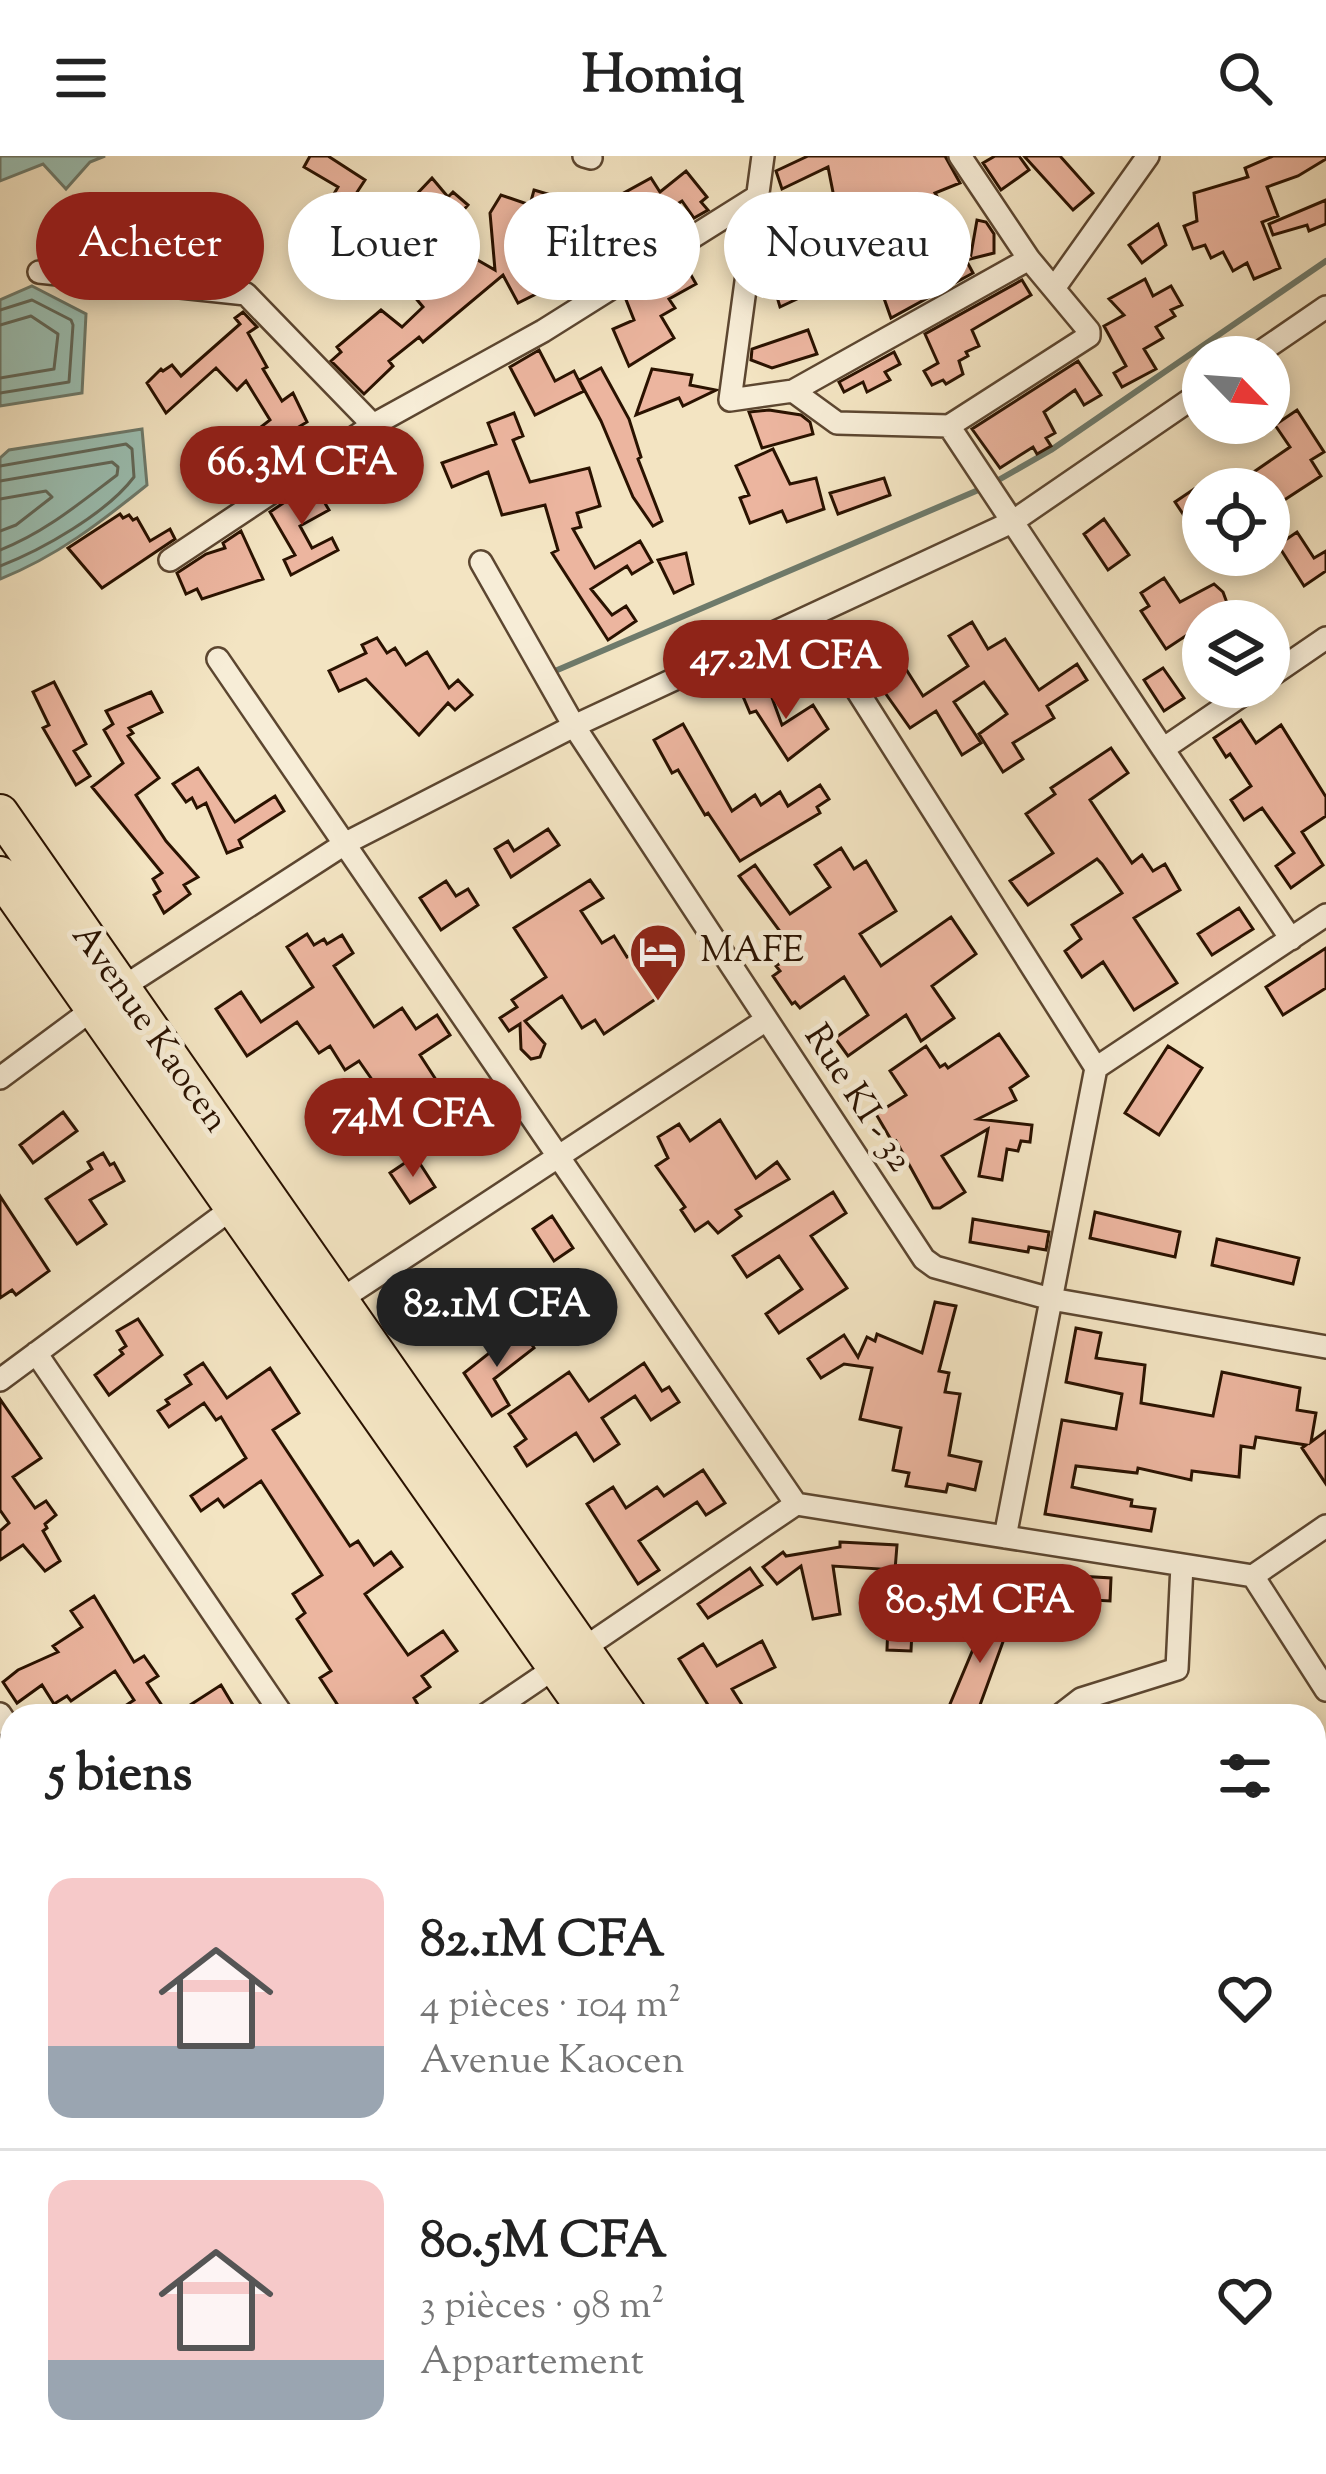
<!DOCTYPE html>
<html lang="fr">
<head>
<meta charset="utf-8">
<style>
	:root { --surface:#fff; --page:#f6f6f6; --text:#222; --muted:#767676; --line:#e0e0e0; --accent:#8f2418 }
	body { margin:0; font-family:"Sorts Mill Goudy",serif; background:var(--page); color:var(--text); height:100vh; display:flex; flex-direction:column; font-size:45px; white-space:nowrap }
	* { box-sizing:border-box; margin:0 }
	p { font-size:39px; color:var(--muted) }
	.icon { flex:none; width:66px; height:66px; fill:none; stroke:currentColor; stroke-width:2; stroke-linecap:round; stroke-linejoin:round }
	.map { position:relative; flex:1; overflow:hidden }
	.details { position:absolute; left:0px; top:1548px; width:1326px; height:771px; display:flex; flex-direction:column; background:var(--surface); border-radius:36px 36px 0 0; box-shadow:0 6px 18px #0003 }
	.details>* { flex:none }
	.banner { position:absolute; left:36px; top:36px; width:1254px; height:108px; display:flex; gap:24px }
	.needle { width:78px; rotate:115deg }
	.tools { position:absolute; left:1182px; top:180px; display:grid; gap:24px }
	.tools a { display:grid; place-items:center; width:108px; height:108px; border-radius:50%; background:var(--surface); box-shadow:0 6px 18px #0003; font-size:60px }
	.price { position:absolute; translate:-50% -102px; padding:0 27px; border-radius:42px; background:var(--accent); color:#fff; font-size:39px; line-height:78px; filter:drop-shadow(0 3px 6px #0008) }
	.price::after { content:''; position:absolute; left:50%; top:72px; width:36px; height:27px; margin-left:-18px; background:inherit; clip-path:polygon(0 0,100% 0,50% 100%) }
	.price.active { background:#222; color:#fff }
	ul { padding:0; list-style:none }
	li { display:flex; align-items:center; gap:36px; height:300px; padding:0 48px }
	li+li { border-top:3px solid var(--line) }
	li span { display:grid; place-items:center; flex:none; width:336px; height:240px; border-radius:24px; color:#555 }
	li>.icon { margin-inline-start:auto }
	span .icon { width:144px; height:144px; fill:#fffc; stroke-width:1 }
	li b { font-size:51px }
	h2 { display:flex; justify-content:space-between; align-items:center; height:144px; padding:0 48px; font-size:51px }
	.tag { padding:0 42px; border-radius:54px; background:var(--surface); box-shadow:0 6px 18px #0003; font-size:42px; line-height:108px }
	.tag.active { background:var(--accent); color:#fff }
	header { display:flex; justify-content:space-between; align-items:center; height:156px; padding:0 48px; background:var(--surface); font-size:54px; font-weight:700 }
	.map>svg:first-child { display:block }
	.water { fill:#9bbfb2; stroke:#6e7a6b; stroke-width:3 }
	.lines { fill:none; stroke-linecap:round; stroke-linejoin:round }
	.shore { stroke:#626859; stroke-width:3 }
	.stream { stroke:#6e7a6b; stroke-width:6 }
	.building { fill:#ecb59f; stroke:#2a1200; stroke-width:3 }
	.street-casing { stroke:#5c4630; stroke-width:26 }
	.secondary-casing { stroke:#2a1200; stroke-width:34 }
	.highway-casing { stroke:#2a1200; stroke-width:40 }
	.street { stroke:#f7edd7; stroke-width:21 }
	.secondary { stroke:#f7edd7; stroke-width:30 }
	.highway { stroke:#f3e4c2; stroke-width:36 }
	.labels { text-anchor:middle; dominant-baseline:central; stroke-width:10; stroke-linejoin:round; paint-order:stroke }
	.poi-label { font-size:36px; fill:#2a1200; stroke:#f7edd7; text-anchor:start }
	.street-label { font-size:36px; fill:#2a1200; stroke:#f7edd7 }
</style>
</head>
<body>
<header><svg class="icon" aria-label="menu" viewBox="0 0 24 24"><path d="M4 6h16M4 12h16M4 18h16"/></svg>Homiq<svg class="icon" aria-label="search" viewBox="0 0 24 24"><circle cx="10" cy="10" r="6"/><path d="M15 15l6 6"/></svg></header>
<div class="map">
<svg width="1326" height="2318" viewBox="0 0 1326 2318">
	<rect width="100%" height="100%" fill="#f3e4c2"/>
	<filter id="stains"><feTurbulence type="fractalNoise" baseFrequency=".00167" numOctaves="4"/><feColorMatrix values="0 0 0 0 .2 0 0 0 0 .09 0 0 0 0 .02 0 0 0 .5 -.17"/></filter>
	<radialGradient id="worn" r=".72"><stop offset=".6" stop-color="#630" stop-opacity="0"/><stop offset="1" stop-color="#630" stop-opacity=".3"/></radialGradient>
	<path class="water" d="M0,0h105l-15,6 -24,27 -23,-25 -43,17z
		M32,130l54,28 -4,79 -82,13v-106z
		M142,273l5,56c-46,37 -91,72 -147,94v-121l9,-8z"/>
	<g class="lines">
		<path class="shore" d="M0,154l32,-10 39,20 2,5 -4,57 -69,11
			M0,169l31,-9 27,18 -4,35 -54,9
			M0,310l126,-22 6,5 2,28c-27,36 -92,73 -134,89
			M0,325l112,-19 6,5 -1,8c-37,28 -73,58 -117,75
			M0,343l46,-8 6,6 -36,28 -16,6"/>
		<path class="stream" d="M995,326l56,-32 275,-189
			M555,515l428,-183"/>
	</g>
	<path class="building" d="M310,0h18l37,24 -19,29 -15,-10 7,-12 -34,-20z
		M808,0h137l15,27 -25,10 36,61 6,-34 9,2 8,12v19l-28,7 7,13 -82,45 -16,-45 -13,5 -4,-8 -9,3 -21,-106 -46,22 -6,-18z
		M995,0h24l10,14 -28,20 -18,-27z
		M1024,0h36l33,37 -20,17z
		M1273,0h53v3l-28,17 -31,11 11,29 -16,6 18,46 -26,11 -7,-16 -14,8 -10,-19 -12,6 -6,-13 -12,4 -9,-23 13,-5 -3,-28 54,-16 -3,-9z
		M686,15l21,26 -6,5 7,8 -14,8 -12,-17 -42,27 11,18 -30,18 -24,-37 32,-18 -7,-15 29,-16 9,14z
		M432,22l16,19 5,-5 15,13 -29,33 -15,-15 -11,10 -17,-17z
		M534,34l17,5 -12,42 36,-20 16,29 -19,11 -5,-10 -28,15 13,24 -34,17 -15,-28 -80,67 -4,-5 -30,24 4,5 -29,28 -33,-33 10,-9 -4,-5 44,-37 21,17 21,-20 -29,-35 14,-10 11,14 9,-8 18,22 21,-36 28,16 -5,-57 11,-18 29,10z
		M180,43l1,25 -94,9 -1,-7 1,7 -15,7 -10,-21 23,-3 1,6 32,-7v-4z
		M1326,44v24l-17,7 -2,-6 -34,10 -4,-11z
		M772,45l12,41 10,-3 11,39 -13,3 7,17 -19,9 -15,-51z
		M1158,68l8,21 -24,18 -13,-18z
		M175,99l1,16 -70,-7v-5z
		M683,105l13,23 -27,15 6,9 -14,8 13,22 -45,28 -16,-37 21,-9 -9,-23z
		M1145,123l8,17 18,-10 11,19 -11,5 4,6 -19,11 7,11 -19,11 12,20 -34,18 -8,-14 12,-7 -22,-40 20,-11 -15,-16z
		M1022,124l9,15 -59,35 7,16 -13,6 2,4 -9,5 4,13 -17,10 -3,-4 -11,5 -8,-14 14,-8 -13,-29z
		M243,156l14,15 -9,6 19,34 -4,2 19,32 11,-8 14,29 -15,9 3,5 -29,20 11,15 -20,13 -26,-34 39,-30 -24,-39 -9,9 -21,-22 -50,45 -19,-30 14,-14 2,2 9,-6 9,11 59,-52 -5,-6z
		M808,174l9,24 -45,14 -21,-8 1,-11z
		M539,194l16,31 19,-10 10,20 -49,24 -25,-48z
		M894,196l6,12 -15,8 5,8 -23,12 -4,-10 -19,10 -5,-10z
		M1078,205l23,34 -17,10 -9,-15 -31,22 11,21 -9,5 5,8 -14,8 -4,-7 -33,21 -28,-39z
		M601,212l28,51 12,38 -3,2 24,62 -9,5 -20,-29 -32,-76 -22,-41z
		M652,213l40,6 -2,10 26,5 -33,16 -4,-8 -43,17z
		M769,254l32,5 9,7 3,12 -51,14 -13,-36z
		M1297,254l27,42 -13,8 10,16 -52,34v-21h-40l61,-42 -15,-22z
		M514,257l9,23 -10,4 17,42 59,-14 11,38 -23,7 4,14 -8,2 22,39 45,-27 12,21 -20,12 -5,-8 -36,23 21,26 14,-9 10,15 -28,19 -56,-87 6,-3 -13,-45 -43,10 -14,-43 -36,15 -10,-24 54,-19 -8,-21z
		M217,278l15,24 -29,18 -13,-26z
		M773,293l17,35 26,-6 8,31 -37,13 -5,-11 -32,12 -10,-25 9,-3 -13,-29z
		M884,322l6,17 -52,19 -8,-21z
		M313,327l16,27 -29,16 12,22 20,-10 6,12 -47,25 -7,-15 11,-5 -25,-43z
		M1194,333l9,14v41l-28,-42z
		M120,358l3,4 6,-3 4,5 4,-2 13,23 20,-12 5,10 -73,49 -34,-40z
		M1104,363l25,36 -21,15 -24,-36z
		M241,375l22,48 -61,20 -5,-10 -11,5 -9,-21 29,-19 19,-6 -2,-5z
		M1297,376l17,26 12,-7v20l-22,15 -26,-41z
		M686,397l7,31 -19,9 -16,-33z
		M1164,422l16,24 34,-18 9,8 7,19 -27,10v33l-13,-21 -24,16 -25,-38 8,-5 -8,-13z
		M972,466l16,27 17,-10 34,51 38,-26 10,16 -40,26 7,12 -41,25 10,16 -20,13 -24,-38 28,-20 -23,-32 -30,20 27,41 -19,12 -26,-44 -26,17 -39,-55 19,-12 6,10 8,-5 19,30 45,-30 -19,-30z
		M377,482l10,15 8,-5 11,17 21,-13 22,36 9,-8 14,15 -17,15 -7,-7 -29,32 -53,-56 -27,12 -10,-20 37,-18 -4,-8z
		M1163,512l21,30 -20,13 -20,-31z
		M54,526l32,62 -12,7 16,25 -14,9 -33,-57 6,-3 -16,-33z
		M767,528l15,41 31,-20 15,24 -40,31 -32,-49 -6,2 -8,-19z
		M151,536l11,20 -33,16 4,5 -5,3 31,42 -23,17 30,46 32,36 -14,8 6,9 -26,19 -10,-18 6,-4 -7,-12 9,-6 -70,-86 31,-24 -19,-33 9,-6 -7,-13z
		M1241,564l15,23 25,-18 45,72v19l-24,16 21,33 -32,23 -15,-22 18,-13 -32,-45 -18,12 -13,-20 20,-14 -21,-32 -4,3 -12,-19z
		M683,568l49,87 23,-16 6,10 19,-13 8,14 32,-21 9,14 -12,8 3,6 -80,48 -32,-48 -3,2 -27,-45 -6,3 -18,-33z
		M1111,592l17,25 -38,27 42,63 10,-8 11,16 12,-7 15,26 -46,28 43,65 -43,27 -31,-48 -21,15 -17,-26 16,-12 -9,-14 50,-32 -20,-29 -5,-5 -69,46 -18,-24 43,-28 -27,-39 29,-20 -4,-6z
		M198,612l37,54 40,-26 9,15 -45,29 3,7 -15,6 -21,-50 -9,5 -5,-10 -6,4 -13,-18z
		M548,673l11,16 -48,32 -16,-28 13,-8 6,10z
		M841,692l13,21 12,-8 30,50 -36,23 21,32 70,-49 25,37 -44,32 22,32 -33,23 -15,-26 -58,41 -13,-18 33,-23 -24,-38 -44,31 -5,-6 -3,2 -19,-28 7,-5 -4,-5 20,-13 -57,-77 16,-11 35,49 40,-27 -15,-22z
		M590,724l13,18 -22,13 21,32 12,-7 13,21 7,-4 26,43 -56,38 -9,-14 -13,8 -20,-32 -37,25 20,23 -5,13 -9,2 -10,-10 -1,-25 -11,7 -9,-13 17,-11 -5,-7 34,-23 -32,-49z
		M446,725l10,15 12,-7 10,16 -37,25 -21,-32z
		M1239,752l14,21 -41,26 -14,-21z
		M307,778l7,11 10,-6 3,5 15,-9 11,18 -19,13 40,61 28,-19 14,21 21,-14 13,20 -30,20 33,51 -43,28 -51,-73 -14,9 -15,-24 -11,7 -22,-31 -50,34 -31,-47 25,-17 20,30 52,-35 -26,-40z
		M1326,792v40l-43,27 -17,-28z
		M999,878l29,42 -18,12 6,12 -38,19 54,6 -2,17 -9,-1 -3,10 -11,-2 -5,31 -23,-4 9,-47 -46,27 23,36 -25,16h-7l-37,-67 -3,2 -17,-29 30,-19 -16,-24 36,-25 14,21 5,-3 3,4z
		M1168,890l34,22 -43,67 -34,-22z
		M63,956l14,19 -44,32 -13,-18z
		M720,964l36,58 21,-16 12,17 -53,31 5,6 -23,17 -10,-11 -13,9 -14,-21 4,-3 -29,-41 12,-8 -10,-21 21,-13 11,17z
		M103,997l7,12 4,-2 10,18 -34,19 16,24 -29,20 -31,-45 46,-30 -4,-7z
		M415,1000l20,31 -25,16 -20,-30z
		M833,1036l13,21 -35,23 36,52 -68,45 -13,-19 36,-25 -23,-33 -32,21 -14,-21z
		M0,1040l49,75 -33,24 -4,-5 -12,8z
		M1095,1056l85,20 -5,25 -85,-19z
		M552,1060l21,32 -19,13 -21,-32z
		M973,1063l76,13 -3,18 -17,-3 -1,5 -58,-10z
		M1217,1083l82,19 -6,26 -81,-19z
		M552,1116l18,27 -32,21 -18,-27z
		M935,1146l21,4 -17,65 10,2 -4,19 15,2 -11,61 32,7 -6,28 -27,-6 -2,8 -40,-6 3,-13 -16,-3 8,-42 -41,-9 12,-51 -28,-4 -23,14 -13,-19 36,-24 14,22 9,-20 8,4 2,-7 45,19z
		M138,1163l24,36 -53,40 -14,-20 28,-21 -3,-4 6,-4 -9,-15z
		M521,1172l13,20 -40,31 15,26 -17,11 -28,-43z
		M1076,1172l25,5 -5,25 49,7 -4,38 72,13 9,-44 78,16 -3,22 19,3 -5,29 15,-11v53l-24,-36 4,-3 -50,-8 -2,11 -13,-2 -2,31 -47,-6 -1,9 -53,-12 -1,5 -61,-7 -4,21 60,13 -1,6 24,3 -4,22 -106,-17 17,-94 54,9 6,-35 -56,-12z
		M203,1207l24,35 43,-30 29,45 -26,17 77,116 8,-5 16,24 17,-13 11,15 -37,27 43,61 35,-24 14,20 -35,25 8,11 -16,11 4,7 -18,11h-79l16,-12 -17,-26 11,-7 -34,-52 8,-6 -12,-19 29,-19 -61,-94 -37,26 -6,-8 -17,12 -10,-15 55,-38 -25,-41 -5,3 -12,-17 -35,24 -11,-16 11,-7 -3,-4 25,-16 -6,-9z
		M644,1207l18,28 7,-4 10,15 -28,18 -16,-24 -33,22 17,26 -25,17 -18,-28 -49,33 -12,-19 11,-8 -17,-25 60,-42 20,29z
		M0,1243l41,59 -28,19 22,31 11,-7 10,14 -11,9 2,4 -4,3 17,30 -15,10 -22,-26 -23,15v-29l9,-8 -9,-13z
		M703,1314l22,33 -19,12 -9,-13 -58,39 20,29 -21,14 -51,-80 26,-17 13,21 31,-21 7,9z
		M840,1386l57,3 -2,25 -62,-4 7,48 -27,5 -12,-53 -24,18 -14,-17 20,-15 3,4 54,-9z
		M750,1412l12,17 -54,33 -10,-14z
		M1061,1419l50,3 -1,23 -51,-3z
		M94,1440l40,66 10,-6 14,20 -11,7 22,33h-59l24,-16 -19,-29 -44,30 -4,-5 -13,8 -12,-19 -25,18 -14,-21 15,-12 40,-18 -5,-6 29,-19 -11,-16z
		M990,1453l22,8 -36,99h-31z
		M913,1455l-2,40 -24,-1 1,-27z
		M762,1485l13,26 -43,22 17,27h-34l-36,-57 24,-15 14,22z
		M221,1529l12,20 -17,11h-43z"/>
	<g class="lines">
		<g class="street-casing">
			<path id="street" d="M584,0l7,2
				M763,0l-33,244 63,-9 236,-132
				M39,116l207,22 127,131
				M1055,131l93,-131
				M1253,201l73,-50
				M793,235l44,32 112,3 214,323
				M949,270l140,-90v-5l-60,-72 -69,-103
				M170,404l203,-135 170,-94 215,-135
				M481,406l93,164 350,533 11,8 116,32 275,48
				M810,460l286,452 -91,469
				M218,503l578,845
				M1269,521l57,-39
				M1254,531l-91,62 128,190
				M1096,912l230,-153
				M0,922l120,-89 226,-146 228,-117 438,-204 191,-131
				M340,1144l426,-280
				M36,1197l247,363
				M0,1224l234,-173
				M1253,1420l73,114
				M0,1558l12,18
				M484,1560l312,-212 457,72 73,-50
				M1059,1560l22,-17 96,-30 5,-104
				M0,1734l12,-7
				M0,1932l12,-5
				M0,2112l12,-3
				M202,2307l7,11
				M738,2307l3,11
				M1183,2307l5,11
				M164,2318l23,-11
				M573,2318l17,-11"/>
		</g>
		<g class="secondary-casing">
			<path id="secondary" d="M1314,1849l12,-9"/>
		</g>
		<g class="highway-casing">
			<path id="highway" d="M0,657l629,903
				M0,719l590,841
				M1096,2307l6,11
				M1136,2307l6,11"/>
		</g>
		<use href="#street" class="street"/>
		<use href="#secondary" class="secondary"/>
		<use href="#highway" class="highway"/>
	</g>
	<defs>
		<g id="hotel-pin" transform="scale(3)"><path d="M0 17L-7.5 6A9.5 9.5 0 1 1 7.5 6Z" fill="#8f2418" stroke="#f7edd7"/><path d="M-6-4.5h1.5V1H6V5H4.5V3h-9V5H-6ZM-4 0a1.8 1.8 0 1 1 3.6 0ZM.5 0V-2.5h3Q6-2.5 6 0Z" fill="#fff"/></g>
	</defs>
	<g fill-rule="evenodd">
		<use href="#hotel-pin" x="658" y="796"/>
	</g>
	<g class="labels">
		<g class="poi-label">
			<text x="700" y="796">MAFE</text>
		</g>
		<g class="street-label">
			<text transform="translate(149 873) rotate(55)">Avenue Kaocen</text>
			<text transform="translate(857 943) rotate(57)">Rue KI - 32</text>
		</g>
	</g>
	<rect width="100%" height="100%" filter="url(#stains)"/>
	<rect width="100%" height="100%" fill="url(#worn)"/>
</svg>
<div class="tools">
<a><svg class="needle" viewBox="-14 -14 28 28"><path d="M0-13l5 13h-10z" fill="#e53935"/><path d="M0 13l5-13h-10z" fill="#767676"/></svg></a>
<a><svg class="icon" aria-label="locate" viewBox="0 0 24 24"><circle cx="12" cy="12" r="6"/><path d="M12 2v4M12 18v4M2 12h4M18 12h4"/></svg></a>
<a><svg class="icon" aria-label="layers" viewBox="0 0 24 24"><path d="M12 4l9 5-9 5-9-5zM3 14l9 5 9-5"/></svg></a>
</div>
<b class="price" style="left:302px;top:372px">66.3M CFA</b>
<b class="price" style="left:786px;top:566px">47.2M CFA</b>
<b class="price" style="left:413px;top:1024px">74M CFA</b>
<b class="price active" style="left:497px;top:1214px">82.1M CFA</b>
<b class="price" style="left:980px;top:1510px">80.5M CFA</b>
<div class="banner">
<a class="tag active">Acheter</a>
<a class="tag">Louer</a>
<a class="tag">Filtres</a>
<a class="tag">Nouveau</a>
</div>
<section class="details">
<h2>5 biens<svg class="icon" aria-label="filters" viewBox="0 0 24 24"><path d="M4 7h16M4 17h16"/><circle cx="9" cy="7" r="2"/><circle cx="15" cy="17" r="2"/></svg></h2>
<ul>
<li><span style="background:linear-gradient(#f6c9c9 70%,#9aa5b1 0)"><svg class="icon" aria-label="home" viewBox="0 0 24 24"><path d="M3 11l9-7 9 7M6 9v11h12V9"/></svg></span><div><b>82.1M CFA</b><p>4 pièces · 104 m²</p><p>Avenue Kaocen</p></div><svg class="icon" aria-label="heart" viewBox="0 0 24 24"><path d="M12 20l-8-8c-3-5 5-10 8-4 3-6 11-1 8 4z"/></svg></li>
<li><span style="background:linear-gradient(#f6c9c9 75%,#9aa5b1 0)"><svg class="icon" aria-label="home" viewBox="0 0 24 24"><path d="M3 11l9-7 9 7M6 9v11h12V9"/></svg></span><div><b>80.5M CFA</b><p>3 pièces · 98 m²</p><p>Appartement</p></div><svg class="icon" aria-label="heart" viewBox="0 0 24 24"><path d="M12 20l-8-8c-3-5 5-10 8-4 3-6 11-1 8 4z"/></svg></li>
</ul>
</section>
</div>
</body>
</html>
